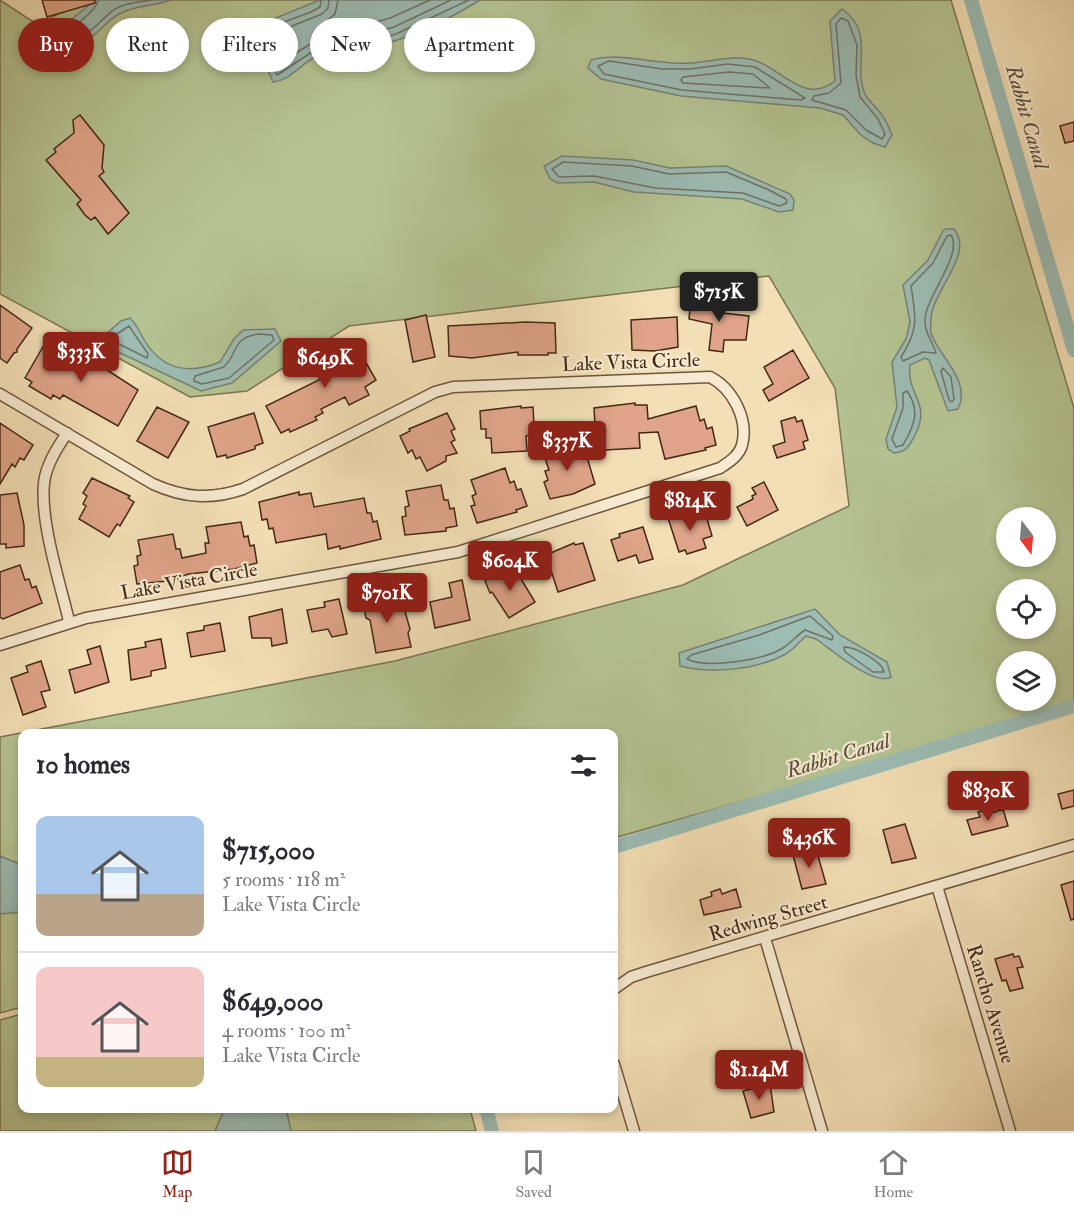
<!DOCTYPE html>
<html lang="en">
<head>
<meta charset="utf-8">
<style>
	:root { --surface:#fff; --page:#f2f2f3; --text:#2b2b33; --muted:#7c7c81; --line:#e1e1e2; --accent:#8f2418 }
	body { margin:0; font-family:"IM FELL Double Pica",serif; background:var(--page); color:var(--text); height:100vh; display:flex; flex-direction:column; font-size:22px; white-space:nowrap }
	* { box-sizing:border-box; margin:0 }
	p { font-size:20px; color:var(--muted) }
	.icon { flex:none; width:33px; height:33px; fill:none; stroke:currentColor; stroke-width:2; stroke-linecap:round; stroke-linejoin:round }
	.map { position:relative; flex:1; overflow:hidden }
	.side { position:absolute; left:18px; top:729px; width:600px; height:384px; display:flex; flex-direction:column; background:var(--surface); border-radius:12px; box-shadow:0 3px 9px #0003 }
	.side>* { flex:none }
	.top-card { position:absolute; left:18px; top:18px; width:600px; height:54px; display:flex; gap:12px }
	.needle { width:39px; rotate:164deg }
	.controls { position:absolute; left:996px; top:507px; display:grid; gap:12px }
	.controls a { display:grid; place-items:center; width:60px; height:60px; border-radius:50%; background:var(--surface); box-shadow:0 3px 9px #0003; font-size:30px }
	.price { position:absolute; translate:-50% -51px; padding:0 14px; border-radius:6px; background:var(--accent); color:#fff; font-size:20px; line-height:39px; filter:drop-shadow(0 2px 3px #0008) }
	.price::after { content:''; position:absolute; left:50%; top:36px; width:18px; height:14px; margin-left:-9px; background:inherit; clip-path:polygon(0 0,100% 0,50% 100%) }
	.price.current { background:#222; color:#fff }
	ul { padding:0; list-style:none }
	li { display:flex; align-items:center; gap:18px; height:150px; padding:0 18px }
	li+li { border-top:2px solid var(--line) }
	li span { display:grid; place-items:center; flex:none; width:168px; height:120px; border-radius:12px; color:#555 }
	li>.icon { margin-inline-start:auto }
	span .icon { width:72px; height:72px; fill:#fffc; stroke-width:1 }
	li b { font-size:26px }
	h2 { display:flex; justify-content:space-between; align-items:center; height:72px; padding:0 18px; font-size:26px }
	.pill { padding:0 21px; border-radius:27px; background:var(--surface); box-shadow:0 3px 9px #0003; font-size:21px; line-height:54px }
	.pill.current { background:var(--accent); color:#fff }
	.dock { display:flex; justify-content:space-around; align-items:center; height:84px; border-top:2px solid var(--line); background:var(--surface); font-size:16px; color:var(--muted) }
	.dock a { display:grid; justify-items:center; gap:3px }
	.dock .current { color:var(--accent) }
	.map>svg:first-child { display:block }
	.green { fill:#b5c392; stroke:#7c7652; stroke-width:1.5; fill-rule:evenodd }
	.water { fill:#9cbcb4; stroke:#788174; stroke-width:1.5 }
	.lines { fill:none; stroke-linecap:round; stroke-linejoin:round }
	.shore { stroke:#707264; stroke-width:1.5 }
	.canal { stroke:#9cbcb4; stroke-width:14 }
	.building { fill:#dfa489; stroke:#432813; stroke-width:1.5 }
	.street-casing { stroke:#6f563c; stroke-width:13 }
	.street { stroke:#f7ead0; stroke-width:10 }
	.labels { text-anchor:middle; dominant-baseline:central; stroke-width:4.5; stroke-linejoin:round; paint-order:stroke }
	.street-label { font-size:20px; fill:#432813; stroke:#f7ead0 }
	.water-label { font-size:21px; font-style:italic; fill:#594d3b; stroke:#f7ead0 }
</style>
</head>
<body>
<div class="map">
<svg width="1074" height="1131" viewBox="0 0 1074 1131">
	<rect width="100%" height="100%" fill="#f3dfb6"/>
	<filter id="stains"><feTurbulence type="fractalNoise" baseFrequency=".00333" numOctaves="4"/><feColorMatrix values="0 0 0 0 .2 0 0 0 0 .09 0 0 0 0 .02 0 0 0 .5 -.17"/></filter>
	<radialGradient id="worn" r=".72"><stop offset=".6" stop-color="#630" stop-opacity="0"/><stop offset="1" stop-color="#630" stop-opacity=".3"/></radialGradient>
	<path class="green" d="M0,0l38,25 45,-25h868l123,408v298l-460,132v-104h-592v273l-22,6v-276l395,-76 288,-76 166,-79 -14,-118 -66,-112 -420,50 -102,65 -57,6 -190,-103zM1006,518h40v38h-40zM1006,590h40v38h-40zM1006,662h40v38h-40z
		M22,1014v94l203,1 -10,22h-215v-111z
		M286,1109h184l6,22h-185z"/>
	<path class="water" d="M95,0h76c-16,6 -35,5 -50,13 -19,8 -31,39 -55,26l-3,-7 9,-13z
		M320,0h160c-31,19 -70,39 -106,46 -19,4 -36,2 -54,9 -18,6 -28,25 -47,27l-14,-32 -24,-5 1,-11z
		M842,9c35,25 9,57 24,87 4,6 11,12 15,18 5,6 8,14 11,21l-7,12 -12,-4 -12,-8 -18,-20 -23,-7 -139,-12 -80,-17 -13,-11 3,-8c32,-9 66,6 100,3 20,-1 48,-10 68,-1 26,11 47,42 76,19l-5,-60z
		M562,156l71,4 37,8 56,-2 64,28 4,6 -1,10 -14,2 -37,-13 -108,-7 -40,-10 -36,1 -8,-4 -6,-13z
		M946,229h8c21,25 -22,62 -23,90 0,4 -1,10 0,14 8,24 41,48 27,76l-10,2 -19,-51 -4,-2 -15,7c-4,31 23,37 4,72 -6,11 -7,14 -20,16l-6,-4 -2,-10 11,-32 -5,-45 14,-23 4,-17 -7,-37 25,-25 15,-29z
		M130,318c7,7 9,13 13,20 18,32 45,37 77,24l14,-23 9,-9 32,-1 6,12 -49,42 -31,8 -87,-41 -7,-6 -2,-9 16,-14z
		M815,609l25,26 47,27 4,15c-17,10 -59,-27 -75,-38l-10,-3c-7,6 -14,15 -22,19 -29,15 -73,19 -104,11l-1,-13z
		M0,856l22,9v47l-22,2z
		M225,1108l61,1 5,22h-76z"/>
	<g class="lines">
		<path class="shore" d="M98,0c-2,12 -20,21 -27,31l1,4c21,4 30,-21 47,-28 10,-5 22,-5 33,-7
			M321,0l-1,7 -9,5 -67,25 2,4 17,6 14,28 38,-25 27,-9h29l25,-7 73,-34
			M329,0l-1,8 -6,6 -55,22 13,27 32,-20 29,-9 29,-1 24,-6 57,-27
			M338,0l-3,14 -13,11 2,4 18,-4 27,-1 21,-6 40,-18
			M841,18l7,3 9,24 -1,30 4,22 18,22 7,15 -3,5 -16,-9 -20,-20 -34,-10 2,-4 15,-3 12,-10 -5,-59z
			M609,61l53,8h28l38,-5 27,3 50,31 -4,2 -119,-10 -78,-16 -6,-8z
			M729,72l24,2 17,14 -87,-5 -2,-3 2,-3z
			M563,162l69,4 37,8 57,-2 43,18 17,9 1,4 -8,3 -36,-13 -88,-5 -61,-12 -35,1 -7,-8z
			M951,235c12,17 -21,58 -25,78 -4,17 5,25 10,40l-13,-1 -20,9 -2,-4c18,-27 15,-40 10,-71l22,-23 14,-27z
			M129,326l19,28 -1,4 -34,-17 -1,-4z
			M259,334l13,1 2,5 -45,38 -27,6 -8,-3 1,-5 29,-9c15,-15 8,-30 35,-33z
			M943,368l8,9 3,22 -2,3 -3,-2 -8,-29z
			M907,391c14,20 7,35 -4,54l-7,2 -4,-8 11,-31v-15z
			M810,616l23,20 -1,4 -27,-10c-8,5 -14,13 -22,18 -19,12 -76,21 -96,11l4,-4 68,-20z
			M844,647c11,0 38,14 40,25h-11l-28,-20z"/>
		<path class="canal" d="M971,0l103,350
			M614,847l460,-141
			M486,1108l6,23"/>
	</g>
	<path class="building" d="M42,0h53v3l-48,14z
		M80,115l24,30 -2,23 2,4 -5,4 30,37 -21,21 -13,-17 -4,3 -6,-5 -8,-11 4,-4 -35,-40 10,-8 -2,-3 20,-16 -1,-13z
		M1074,122v19l-9,2 -5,-17z
		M691,297l24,3 -1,12 35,4 -3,24h-22l-1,12 -14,-2 3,-26 -23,-5z
		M0,305l32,23 -15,21v3l-3,1 -7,10 -7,-5z
		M426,315l9,42 -22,5 -8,-42z
		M677,317l1,30 -23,4 -23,-1 -1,-30z
		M525,322l30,1 1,30h-8v2h-30v-3l-46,6 -23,-2 -1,-30z
		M48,338l9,5 -2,3 18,11 2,-3 25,15 1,-3 37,24 -20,36 -55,-31 -3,4 -7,-4 -2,4 -22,-13 3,-4 -7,-4z
		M354,342l22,38 -11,7 4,8 -20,10 -4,-8 -24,12 2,4 -8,4 2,3 -27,12 -1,-3 -8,4 -15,-27 57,-28 -9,-16z
		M793,350l16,28 -40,23 -6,-11 10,-6 -9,-17z
		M635,403v2h12l1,14 48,-13 4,15 4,-2 3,10 5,-2 4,18 -11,3 1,2 -41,9 -7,-27 -19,1 1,15 -35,2 -1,-15h-4l-1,-10h-4l-1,-17z
		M521,406v2l12,-1 1,18 -4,1v9l-4,1 1,15 -35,2 -1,-15h-5v-9h-5l-1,-18z
		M157,407l32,15 -21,36 -31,-17z
		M254,413l9,30 -8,3v3l-28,9 -1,-3 -9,2 -9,-30z
		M447,413l8,16 -4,2 4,9 -4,2 6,11 -11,3v5l-19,10 -7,-14 -4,2 -4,-9 -4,3 -8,-17 10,-5 -1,-2z
		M795,417l2,5 5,-2 6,20 -5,2 2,7 -28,9 -4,-12 12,-4 -4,-21z
		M0,423l33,22 -9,15 -4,-2 -5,9 -3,-3 -12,20z
		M578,444l5,15 4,-2 8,27 -22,10 -23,5 -6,-17 4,-2 -3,-9 4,-1 -5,-15z
		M505,468l5,15 4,-2 3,9 4,-1 6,17 -11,4 1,2 -40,11 -6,-17 4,-1 -3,-9 4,-2 -5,-14z
		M92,478l38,18 -2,2 6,4 -14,24 -3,-2 -8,13 -30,-18 7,-13 -3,-2 4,-8 -4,-3z
		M764,482l14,28 -31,16 -10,-19 16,-8 -1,-3 4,-2 -4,-6z
		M441,485l3,15h4l2,9 4,-1 3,18 -11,2v3l-41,4 -3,-18 4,-1 -1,-9 4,-1 -3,-15z
		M299,492v3l12,-2 3,14 50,-9 3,15h4l2,9 4,-1 4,18 -41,10v-3l-12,3 -2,-15 -50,9 -3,-15 -4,1 -2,-10 -5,1 -3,-18z
		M17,493l7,32v21l-18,2v-4h-6v-49z
		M705,512l7,24 -9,3 3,9 -19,6 -2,-4 -6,2 -11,-34 17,-5 1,4z
		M241,522l3,15 4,-1 2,10 4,-1 3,18 -23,6 -45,5 -11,3v3l-41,4 -3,-18 4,-1 -1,-9 4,-1 -3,-15 35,-6 3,15h4l2,9 24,-5 -1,-10h4l-3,-16z
		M643,527l10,32 -14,4 -3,-8 -18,6 -7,-21 9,-3 -1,-3z
		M574,543l1,2 8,-2 12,37 -37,12 -12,-37z
		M20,565l5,15 4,-1 3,9 4,-2 6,17 -39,16 -3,-2v-45z
		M515,569l20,33 -26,16 -17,-26 -2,1 -5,-12 10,-7 2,3z
		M462,580l8,40 -35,8 -5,-26 22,-5 -3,-14z
		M378,593l1,9 23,-1 8,28 -2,4 3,14 -35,6 -6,-33 -4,-2 -4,-19 4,-1v-3z
		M339,599l8,35 -15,3 -4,-8 -16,3 -5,-22 18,-3 -1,-5z
		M282,609l5,34 -15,3 -1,-8h-19l-3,-21z
		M220,623l5,28 -34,6 -4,-24 17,-3v-4z
		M161,639l5,29 -15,3v5l-20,4 -3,-30 18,-3 -1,-5z
		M100,646l9,36 -34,11 -6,-23 22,-6 -4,-14z
		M41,661l9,29 -9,2 5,15 -23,8 -12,-37 17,-6 -2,-6z
		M1074,790v16l-12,3 -4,-15z
		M988,809l1,5 14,-5 5,17 -36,9 -5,-15 13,-3 -2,-5z
		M905,824l11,34 -24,5 -9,-33z
		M816,849l10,35 -24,5 -9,-34z
		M1074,881v38l-3,1 -10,-35z
		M720,889l2,5 14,-5 5,18 -37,8 -4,-15 12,-4 -1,-4z
		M1013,954l1,3 5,-1 4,11 -6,1 6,20 -13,3 -4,-11 -4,1 -7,-22z
		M770,1084l4,28 -23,6 -8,-27z"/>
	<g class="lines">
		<g class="street-casing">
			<path id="street" d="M0,394l153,90c31,14 58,16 90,5l192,-97 18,-5 257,-10c22,11 39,42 32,68 -3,11 -13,17 -22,23l-262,84 -372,66 -86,27
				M67,433c-10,15 -21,32 -23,50 -4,39 16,100 25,138
				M937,886l73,245
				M765,938l57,193
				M614,989l17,-12 15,-5 428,-127
				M614,1064l20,67"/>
		</g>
		<use href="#street" class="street"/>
	</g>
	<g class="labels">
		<g class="street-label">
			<text transform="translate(631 362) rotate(-2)">Lake Vista Circle</text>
			<text transform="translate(189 581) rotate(-10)">Lake Vista Circle</text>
			<text transform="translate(768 918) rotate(-16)">Redwing Street</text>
			<text transform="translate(991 1004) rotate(73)">Rancho Avenue</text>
		</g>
		<g class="water-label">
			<text transform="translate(1027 117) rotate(74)">Rabbit Canal</text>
			<text transform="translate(838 756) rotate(-17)">Rabbit Canal</text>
		</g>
	</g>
	<rect width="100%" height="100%" filter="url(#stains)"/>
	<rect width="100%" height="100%" fill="url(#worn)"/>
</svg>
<div class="controls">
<a><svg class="needle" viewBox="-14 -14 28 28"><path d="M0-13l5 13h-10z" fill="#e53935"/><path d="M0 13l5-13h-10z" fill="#7c7c81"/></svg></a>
<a><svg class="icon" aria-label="locate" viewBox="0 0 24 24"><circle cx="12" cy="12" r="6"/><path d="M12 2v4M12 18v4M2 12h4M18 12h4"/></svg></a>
<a><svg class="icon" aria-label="layers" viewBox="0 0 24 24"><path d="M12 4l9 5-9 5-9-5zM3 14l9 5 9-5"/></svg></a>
</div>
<b class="price current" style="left:719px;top:323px">$715K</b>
<b class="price" style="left:81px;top:383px">$333K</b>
<b class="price" style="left:325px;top:389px">$649K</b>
<b class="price" style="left:567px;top:472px">$337K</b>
<b class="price" style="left:690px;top:532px">$814K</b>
<b class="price" style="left:510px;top:592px">$604K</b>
<b class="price" style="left:387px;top:624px">$701K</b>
<b class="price" style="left:988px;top:822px">$830K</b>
<b class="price" style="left:809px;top:869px">$436K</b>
<b class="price" style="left:759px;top:1101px">$1.14M</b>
<div class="top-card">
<a class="pill current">Buy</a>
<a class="pill">Rent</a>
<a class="pill">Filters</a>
<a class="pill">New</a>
<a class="pill">Apartment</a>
</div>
<section class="side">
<h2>10 homes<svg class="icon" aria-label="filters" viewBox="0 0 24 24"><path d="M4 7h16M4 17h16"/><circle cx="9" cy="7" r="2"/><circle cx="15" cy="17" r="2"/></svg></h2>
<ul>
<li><span style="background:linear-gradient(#a9c7e8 65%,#b9a48a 0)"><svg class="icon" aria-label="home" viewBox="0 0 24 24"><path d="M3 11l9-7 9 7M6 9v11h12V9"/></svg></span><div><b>$715,000</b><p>5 rooms · 118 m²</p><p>Lake Vista Circle</p></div></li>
<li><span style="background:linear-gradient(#f6c9c9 75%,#c2b280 0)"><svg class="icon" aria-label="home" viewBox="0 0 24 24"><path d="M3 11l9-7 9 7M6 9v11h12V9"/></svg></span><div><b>$649,000</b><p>4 rooms · 100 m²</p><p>Lake Vista Circle</p></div></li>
</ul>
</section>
</div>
<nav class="dock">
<a class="current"><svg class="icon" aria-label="map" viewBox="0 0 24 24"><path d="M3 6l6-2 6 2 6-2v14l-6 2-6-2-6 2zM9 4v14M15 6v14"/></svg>Map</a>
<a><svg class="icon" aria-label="saved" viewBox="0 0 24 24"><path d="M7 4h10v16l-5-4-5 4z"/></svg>Saved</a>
<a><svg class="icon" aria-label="home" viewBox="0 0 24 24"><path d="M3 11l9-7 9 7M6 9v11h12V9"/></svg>Home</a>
</nav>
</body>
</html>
